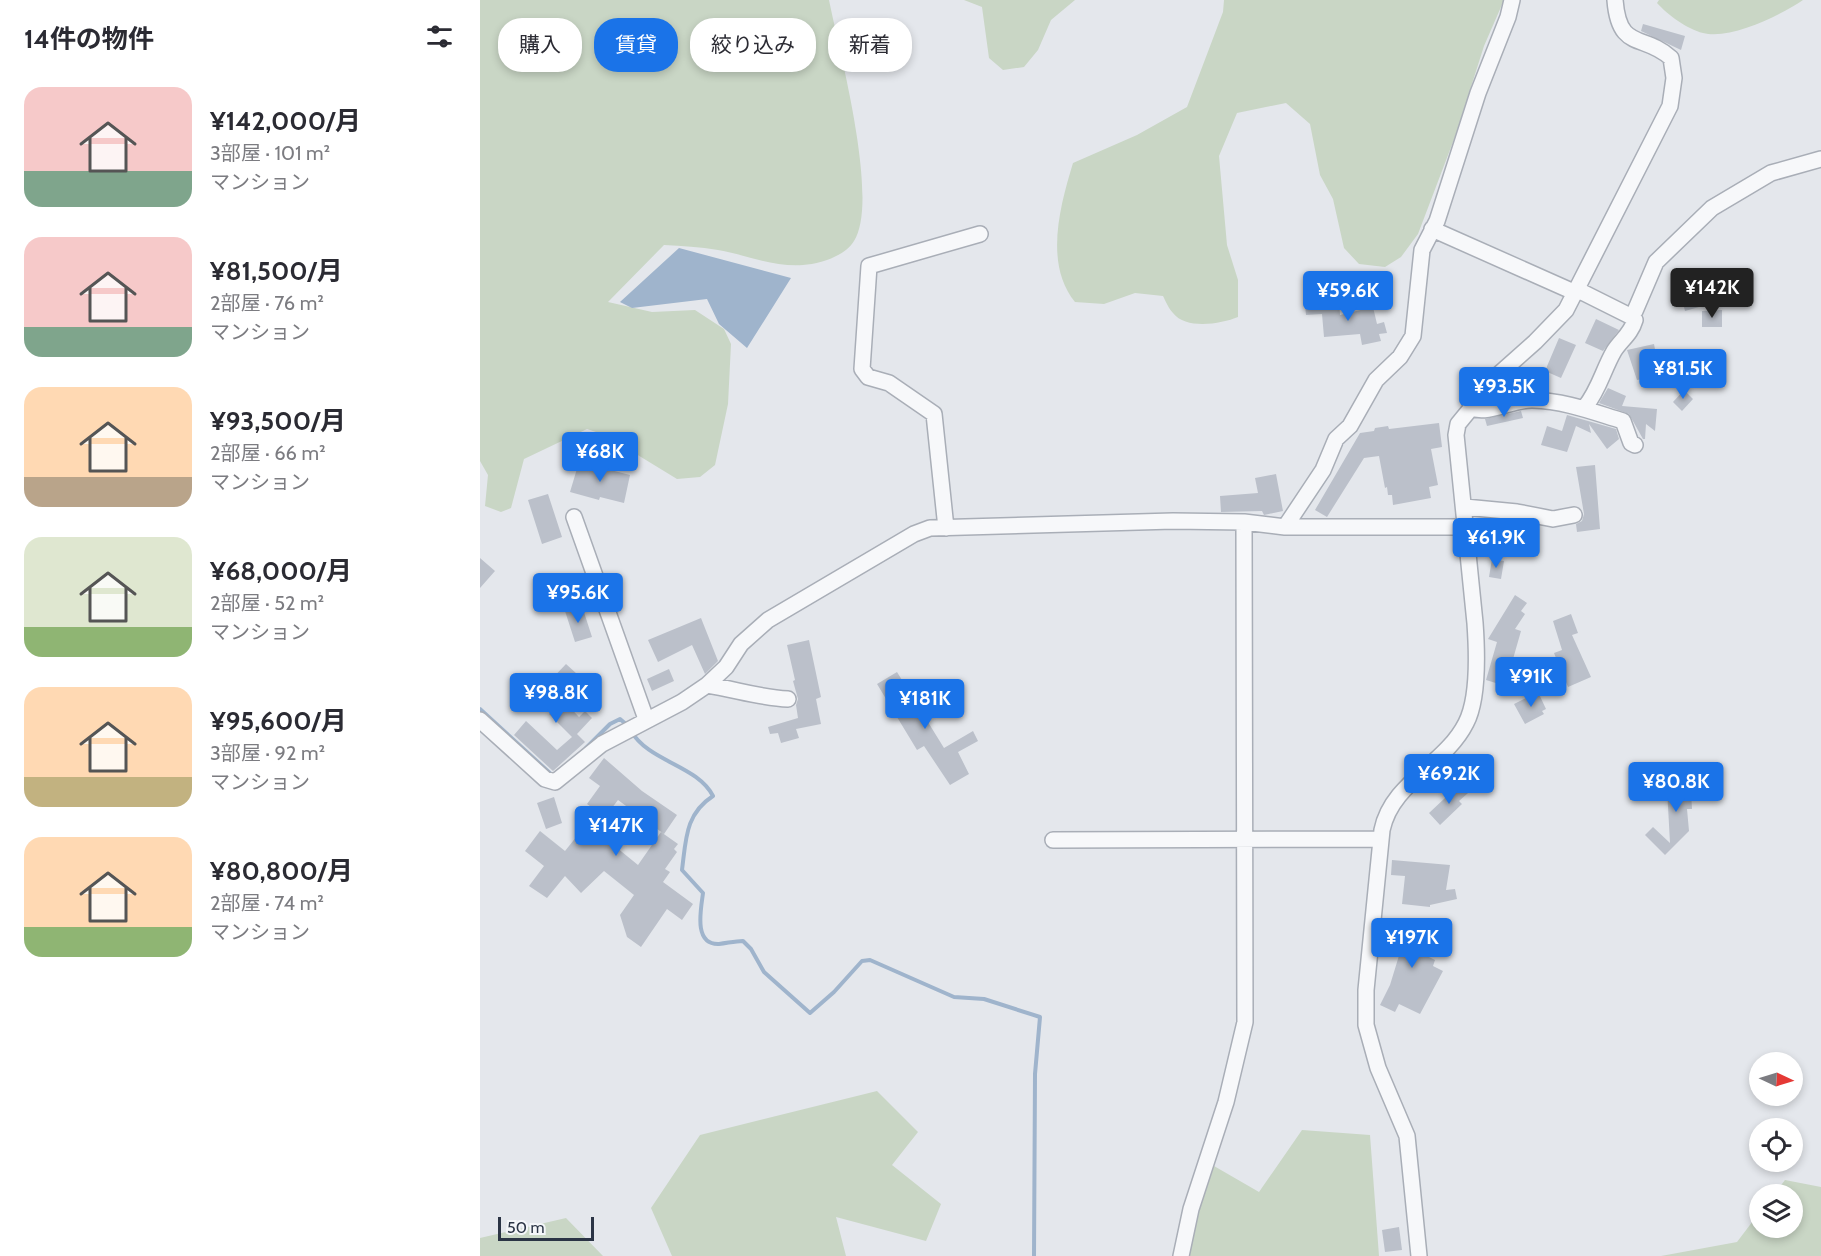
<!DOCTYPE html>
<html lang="ja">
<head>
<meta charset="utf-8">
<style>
	:root { --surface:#fff; --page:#f2f2f3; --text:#2b2b33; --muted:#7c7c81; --accent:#1a73e8 }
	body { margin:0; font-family:Cabin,"Noto Sans JP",sans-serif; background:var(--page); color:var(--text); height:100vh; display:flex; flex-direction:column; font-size:22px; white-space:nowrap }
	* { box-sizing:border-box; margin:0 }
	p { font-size:20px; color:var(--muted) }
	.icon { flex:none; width:33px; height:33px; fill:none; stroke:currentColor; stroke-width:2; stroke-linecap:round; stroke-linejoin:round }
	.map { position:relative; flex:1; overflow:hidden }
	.sheet { display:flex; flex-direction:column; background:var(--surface); width:480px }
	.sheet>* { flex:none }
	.top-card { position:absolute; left:18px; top:18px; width:570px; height:54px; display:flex; gap:12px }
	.needle { width:39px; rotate:94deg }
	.buttons { position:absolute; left:1269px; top:1052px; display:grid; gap:12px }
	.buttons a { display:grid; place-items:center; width:54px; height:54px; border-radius:50%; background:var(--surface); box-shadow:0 3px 9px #0003; font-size:30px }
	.scale { position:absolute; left:18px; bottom:15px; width:96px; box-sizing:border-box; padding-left:6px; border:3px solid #2b3445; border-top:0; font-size:16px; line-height:21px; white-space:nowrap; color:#2b3445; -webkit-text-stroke:4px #f4f6f9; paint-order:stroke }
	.price { position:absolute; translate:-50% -51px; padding:0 14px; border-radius:6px; background:var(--accent); color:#fff; font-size:20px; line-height:39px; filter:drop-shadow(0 2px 3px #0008) }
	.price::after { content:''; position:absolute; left:50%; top:36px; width:18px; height:14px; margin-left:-9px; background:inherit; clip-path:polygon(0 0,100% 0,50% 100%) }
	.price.active { background:#222; color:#fff }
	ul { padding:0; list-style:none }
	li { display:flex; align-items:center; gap:18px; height:150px; padding:0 24px }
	li span { display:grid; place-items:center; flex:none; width:168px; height:120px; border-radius:18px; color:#555 }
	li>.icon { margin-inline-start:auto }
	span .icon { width:72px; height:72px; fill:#fffc; stroke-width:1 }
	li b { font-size:26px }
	h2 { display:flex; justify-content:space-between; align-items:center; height:72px; padding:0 24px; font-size:26px }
	.chip { padding:0 21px; border-radius:24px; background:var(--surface); box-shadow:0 3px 9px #0003; font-size:21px; line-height:54px }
	.chip.active { background:var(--accent); color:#fff }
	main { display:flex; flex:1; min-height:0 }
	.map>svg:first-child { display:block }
	.green { fill:#c9d6c5 }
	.water { fill:#9fb4cc }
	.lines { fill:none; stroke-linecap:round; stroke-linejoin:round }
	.stream { stroke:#9fb4cc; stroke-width:4 }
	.building { fill:#bbc0ca }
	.minor-casing { stroke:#a9aeb7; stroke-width:18 }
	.minor { stroke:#f7f8fa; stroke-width:15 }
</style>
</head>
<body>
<main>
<section class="sheet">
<h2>14件の物件<svg class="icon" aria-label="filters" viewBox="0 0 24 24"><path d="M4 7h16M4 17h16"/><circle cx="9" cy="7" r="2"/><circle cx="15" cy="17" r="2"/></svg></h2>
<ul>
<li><span style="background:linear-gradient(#f6c9c9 70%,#7fa58c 0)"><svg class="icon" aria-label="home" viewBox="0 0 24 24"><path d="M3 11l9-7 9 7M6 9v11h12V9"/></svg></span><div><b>¥142,000/月</b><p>3部屋 · 101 m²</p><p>マンション</p></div></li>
<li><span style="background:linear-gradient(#f6c9c9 75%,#7fa58c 0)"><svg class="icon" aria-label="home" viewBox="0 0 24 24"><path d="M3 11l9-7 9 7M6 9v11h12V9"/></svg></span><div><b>¥81,500/月</b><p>2部屋 · 76 m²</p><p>マンション</p></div></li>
<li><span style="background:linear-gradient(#ffd9b3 75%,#b9a48a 0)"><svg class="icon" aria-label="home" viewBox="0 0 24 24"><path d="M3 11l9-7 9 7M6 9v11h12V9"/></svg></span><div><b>¥93,500/月</b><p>2部屋 · 66 m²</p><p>マンション</p></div></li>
<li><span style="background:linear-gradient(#dfe7d0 75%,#8fb573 0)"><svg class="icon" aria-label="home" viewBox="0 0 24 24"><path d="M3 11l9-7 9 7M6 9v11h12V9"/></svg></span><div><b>¥68,000/月</b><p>2部屋 · 52 m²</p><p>マンション</p></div></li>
<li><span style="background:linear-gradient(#ffd9b3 75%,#c2b280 0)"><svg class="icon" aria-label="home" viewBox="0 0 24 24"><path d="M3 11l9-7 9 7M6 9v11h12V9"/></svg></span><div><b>¥95,600/月</b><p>3部屋 · 92 m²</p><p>マンション</p></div></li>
<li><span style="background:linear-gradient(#ffd9b3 75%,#8fb573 0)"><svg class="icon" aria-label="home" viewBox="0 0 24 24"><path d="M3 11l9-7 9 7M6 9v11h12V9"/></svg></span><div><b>¥80,800/月</b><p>2部屋 · 74 m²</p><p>マンション</p></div></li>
</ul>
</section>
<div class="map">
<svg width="1341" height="1256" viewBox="0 0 1341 1256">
	<rect width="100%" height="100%" fill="#e4e7ec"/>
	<path class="green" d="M0,0h349c10,50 51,200 25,241 -9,15 -34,23 -51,24 -31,2 -56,-10 -85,-15 -18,-3 -36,-4 -54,-5l-56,57 44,10 43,-2 29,19 7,15 -3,60 -13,61 -15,12 -23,2 -72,-44 -18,-6 -63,30 -13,49 -10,4 -16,-6 3,-31 -8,-14z
		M484,0h111l-24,20 -13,30 -14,17 -21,3 -14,-12 -7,-51z
		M744,0h280l-20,46 -28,88 -38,100 -17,23 -16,10 -26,-3 -15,-16 -11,-49 -13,-24 -10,-51 -24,-21 -49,10 -18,43 8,89 11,35v37c-17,7 -52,13 -65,-4 -4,-4 -7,-11 -10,-17l-28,-3 -31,11 -29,-2c-31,-38 -15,-96 -2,-139l64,-28 50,-28 36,-95z
		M1179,0h144c-22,15 -72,40 -100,33 -16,-4 -35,-18 -46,-30z
		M397,1091l41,41 -26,33 49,39 -15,37 -90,-24 10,39h-174l-21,-48 49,-73z
		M822,1130l68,5 9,121h-195l30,-90 45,26z
		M1305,1180l36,7v69h-160l76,-14 22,-29 1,14h32v-33h-18z
		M86,1218l37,38h-123v-18z"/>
	<path class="water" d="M199,248l112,30 -44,70 -28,-24 -12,-25 -75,9 -12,-6z"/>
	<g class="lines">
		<path class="stream" d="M0,709l72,66
			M151,731c18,31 66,34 82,65 -28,18 -27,44 -31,74l21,23c-2,16 -10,52 16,51 9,-1 16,-3 24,-3l8,8 13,23 46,41 24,-21 28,-31 8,-1 84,37 30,2 56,18 -5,57 -1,182
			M106,748l24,-24 10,-5 7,6"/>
	</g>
	<path class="building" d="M1163,24l42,12 -4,14 -40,-19z
		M1211,276l8,31 -14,4 -8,-32z
		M859,302l1,13 33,-8 4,17 7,-2 3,11 -8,1 2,7 -19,4 -2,-11 -36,3 -2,-23 -16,1 -1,-10z
		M1242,310v17h-20v-16z
		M1116,319l23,11 -16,21 -18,-8z
		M1079,338l17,7 -15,33 -16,-7z
		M1174,344l3,16 -6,1 3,16 -17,3 -10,-30z
		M1128,388l18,8 -4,10 35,3 -2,22 -9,-7 -1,15h-2l-14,-25 -30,-11z
		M1204,390l9,9 -11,12 -9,-9z
		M1041,411l2,7 -36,8 -2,-7z
		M1087,415l49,14 3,10 -12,10 -18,-25 2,9 -15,-7 -9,26 -26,-7 6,-19 15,5z
		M959,423l3,24 -11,2 7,36 -9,2 2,11 -38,7 -1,-10h-4l-1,-8 -2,1 -6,-32 -15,2 -37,59 -12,-7 45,-77 14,-2 1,-3 13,-2 1,3z
		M99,462l51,13 -6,28 -24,-6 -1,3 -29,-8z
		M1115,465l5,64 -23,3 -1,-8 6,-3 2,-7 -8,-47z
		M796,474l7,37 -19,4 -2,-4 -41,1 -1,-16 38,-3 -3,-15z
		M68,494l14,43 -20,7 -14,-44z
		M0,558l15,13 -15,17z
		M1012,559l12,2 -3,18 -12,-2z
		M1035,595l12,8 -6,8 4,3 -10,15 6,2 -12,42 -6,-2 -4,13 -13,-4 11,-38 -9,-3z
		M102,606l10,31 -17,5 -10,-31z
		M1091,614l7,19 -6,2 19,42 -23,10 -14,-34 8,-3 -9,-29z
		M221,618l17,43 -13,13 -13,-29 -34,17 -10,-22z
		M329,640l12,57 -5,2 5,25 -25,5 3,9 -18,5 -3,-10 -8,1 -2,-7 30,-9 -2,-13 2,-6 -5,-18 2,-1 -8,-35z
		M86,664l11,10 -19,21 21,22 6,-6 7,7 -15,16 8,8 -32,29 -39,-36 12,-14 31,29 15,-13 -23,-23 4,-4 -9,-8 8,-9 -7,-7z
		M189,669l5,12 -22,10 -5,-12z
		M417,672l47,76 29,-17 5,10 -20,11 11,22 -19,11 -26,-39 -7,4 -40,-66z
		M1058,692l8,17 -4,2 2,3 -19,10 -11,-20z
		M124,758l38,33 35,24 -13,19 -46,-34 -23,30 43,35 23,-33 17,12 -4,5 3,3 -12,17 5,3 -7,10 30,22 -11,16 -15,-11 -26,38 -14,-10 -7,-22 14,-20 -30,-24 -23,22 -16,-17 -18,22 -18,-12 15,-20 -19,-15 15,-20 25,20 32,-40 -10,-7 13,-18 -11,-8z
		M1206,767v16l10,-1v10h-5l1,17h-5l2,22 -24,24 -20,-20 8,-8 17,16 -3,-55 9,-1 -1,-19z
		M980,784l8,9 -9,8 3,3 -22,21 -11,-12z
		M74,797l8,26 -16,6 -9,-26z
		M912,860l58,5 -4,25 9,-1 2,10 -27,6v2l-28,-3 3,-28 -14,-1z
		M905,919l47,9 -5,28 8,4 -2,6 10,5 -23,43 -21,-10 -4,8 -15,-7 10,-20 15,-49 -23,-7z
		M919,1227l3,23 -17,2 -3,-22z"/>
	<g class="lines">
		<g class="minor-casing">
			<path id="minor" d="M952,229l144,64
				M1098,290l52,26 5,-5 21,-49 56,-54 59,-35 50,-14
				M1105,407c14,-17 18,-37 29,-56 7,-11 17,-17 21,-31
				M990,408c21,7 42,-9 63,-8 32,1 60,12 90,21l8,22 4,2
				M985,507l52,5 36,7 21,-4
				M94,517l72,202
				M805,527l38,-57 13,-31 14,-13 26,-46 24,-23 13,-21 9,-86 15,-29 41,-128 30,-76 4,-17
				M466,528l-12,-114 -45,-31 -21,-6 -6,-8 7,-103 111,-32
				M227,685c27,4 54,13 81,14
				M0,720l65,59 10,3 47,-38 80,-42 25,-17 19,-18 15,-23 27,-24 146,-86 16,-6 243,-7 71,1 41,5h182
				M573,840l328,-1
				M701,1256l10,-47 35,-107 19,-80 -1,-500
				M939,1256l-12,-120 -29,-68 -12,-43v-35l16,-160c10,-48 63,-65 84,-107 13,-25 11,-72 9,-100l-19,-188 2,-11 41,-50 36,-32 31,-32 104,-204 4,-28 -3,-20c-27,-25 -52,-6 -56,-58"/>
		</g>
		<use href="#minor" class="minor"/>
	</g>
</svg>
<div class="buttons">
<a><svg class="needle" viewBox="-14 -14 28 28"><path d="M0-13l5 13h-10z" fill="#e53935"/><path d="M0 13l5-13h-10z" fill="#7c7c81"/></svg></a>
<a><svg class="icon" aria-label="locate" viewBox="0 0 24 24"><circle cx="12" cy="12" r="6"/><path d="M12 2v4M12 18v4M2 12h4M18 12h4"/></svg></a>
<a><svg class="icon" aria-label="layers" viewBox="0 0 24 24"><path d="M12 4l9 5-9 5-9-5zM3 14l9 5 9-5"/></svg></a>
</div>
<div class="scale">50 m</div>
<b class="price active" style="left:1232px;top:319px">¥142K</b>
<b class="price" style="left:868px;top:322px">¥59.6K</b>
<b class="price" style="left:1203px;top:400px">¥81.5K</b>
<b class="price" style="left:1024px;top:418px">¥93.5K</b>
<b class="price" style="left:120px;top:483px">¥68K</b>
<b class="price" style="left:1016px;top:569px">¥61.9K</b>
<b class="price" style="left:98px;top:624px">¥95.6K</b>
<b class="price" style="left:1051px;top:708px">¥91K</b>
<b class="price" style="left:76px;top:724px">¥98.8K</b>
<b class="price" style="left:445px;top:730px">¥181K</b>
<b class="price" style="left:969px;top:805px">¥69.2K</b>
<b class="price" style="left:1196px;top:813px">¥80.8K</b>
<b class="price" style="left:136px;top:857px">¥147K</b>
<b class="price" style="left:932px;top:969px">¥197K</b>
<div class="top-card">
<a class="chip">購入</a>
<a class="chip active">賃貸</a>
<a class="chip">絞り込み</a>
<a class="chip">新着</a>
</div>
</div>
</main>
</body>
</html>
